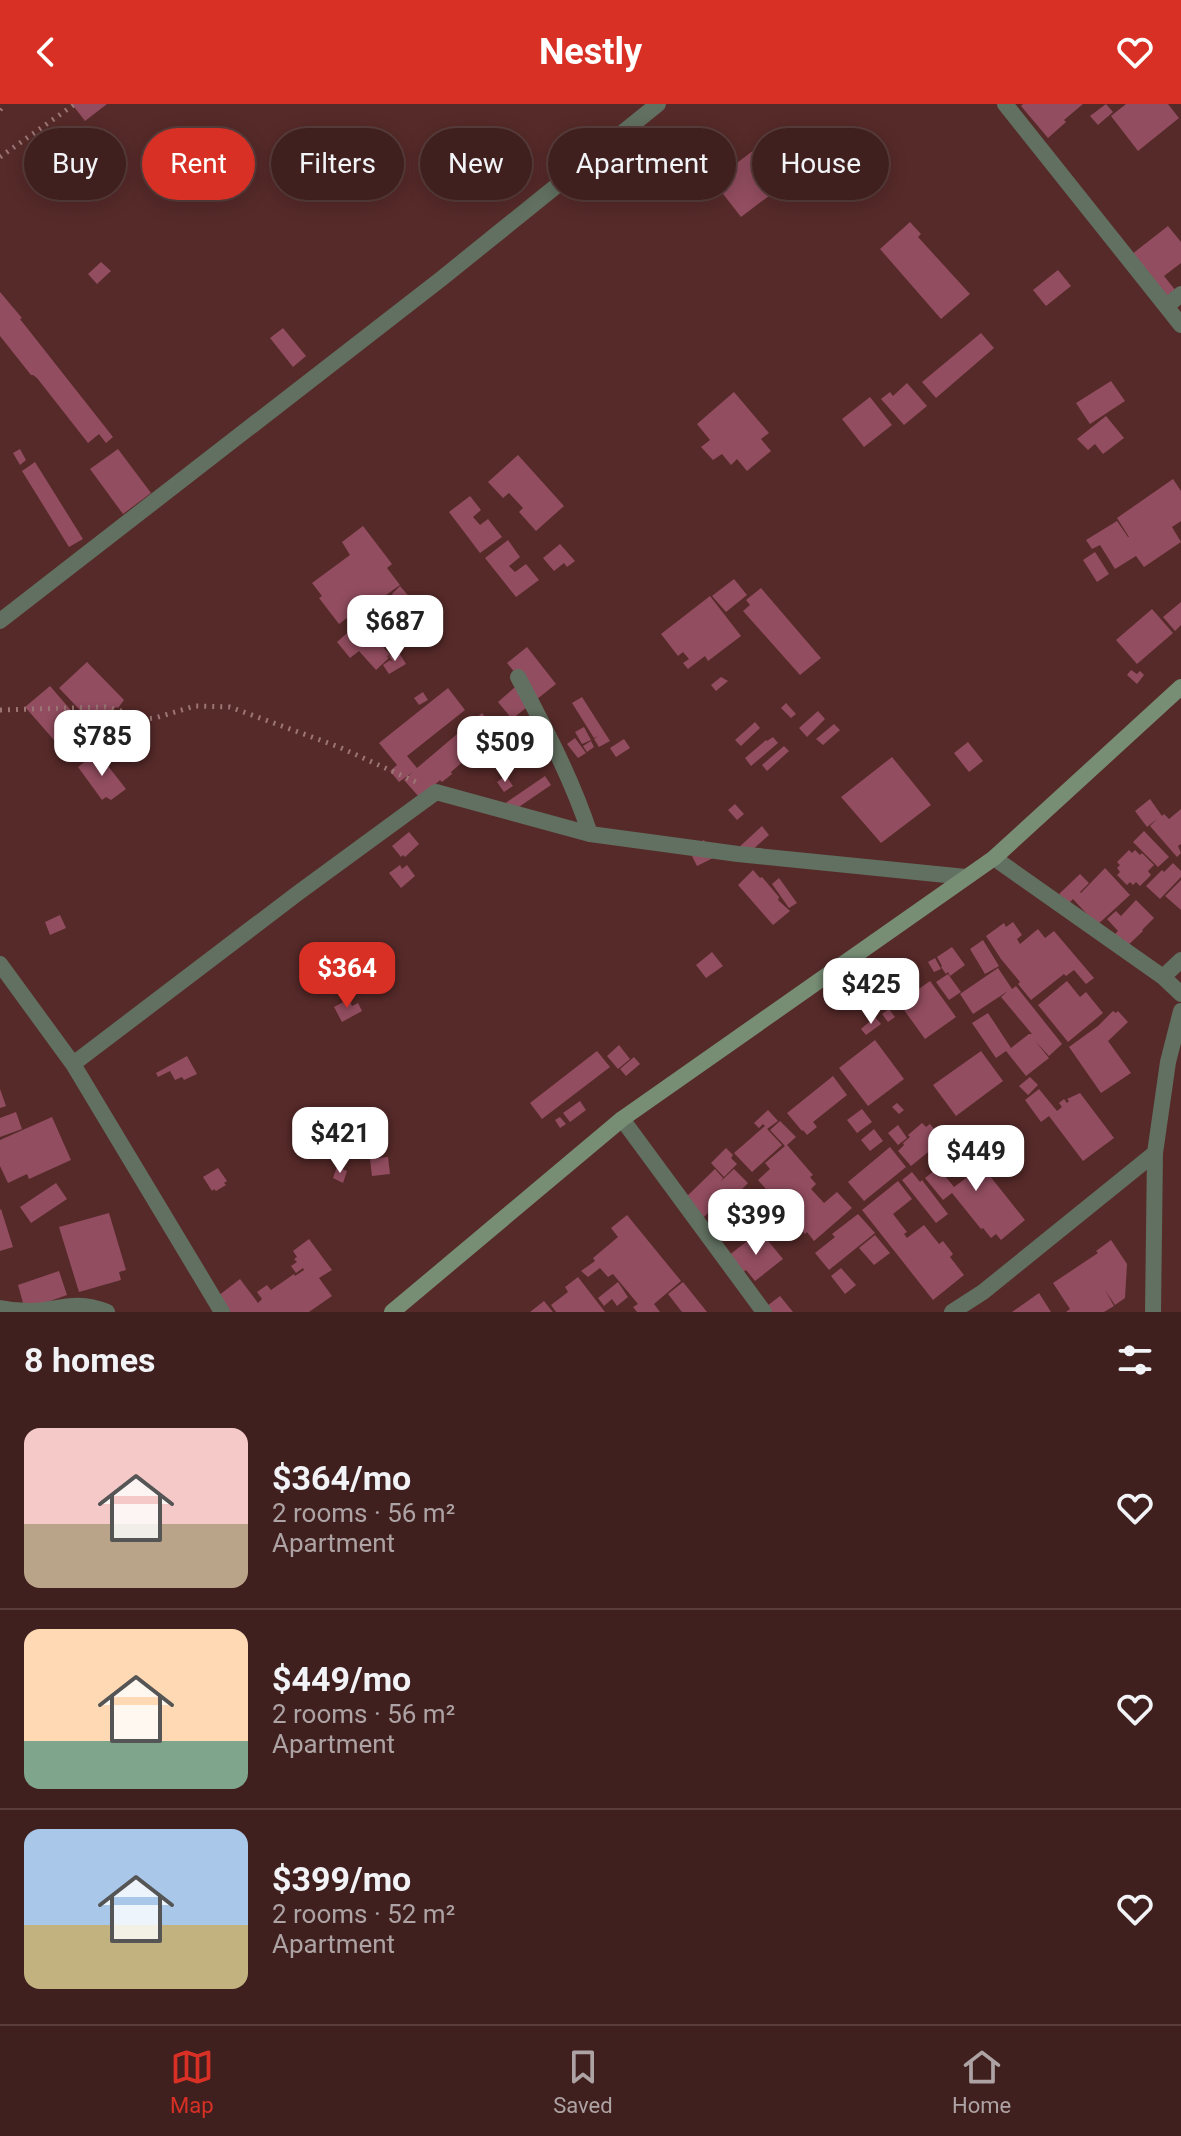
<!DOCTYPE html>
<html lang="en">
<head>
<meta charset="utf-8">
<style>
	:root { --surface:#40201f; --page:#472828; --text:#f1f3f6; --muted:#aea3a4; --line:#593e3d; --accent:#d93025 }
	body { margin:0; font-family:Roboto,sans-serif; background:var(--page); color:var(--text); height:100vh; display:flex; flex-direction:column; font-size:30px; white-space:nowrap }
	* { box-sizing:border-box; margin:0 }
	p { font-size:26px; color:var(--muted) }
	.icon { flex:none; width:44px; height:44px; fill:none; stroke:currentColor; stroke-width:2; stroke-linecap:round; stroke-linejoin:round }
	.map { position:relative; height:1208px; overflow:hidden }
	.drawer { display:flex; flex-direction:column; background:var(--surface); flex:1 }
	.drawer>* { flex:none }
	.top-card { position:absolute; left:24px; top:24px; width:1134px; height:72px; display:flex; gap:16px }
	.price { position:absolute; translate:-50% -68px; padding:0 18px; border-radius:16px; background:#fff; color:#222; font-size:26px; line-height:52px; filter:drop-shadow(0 2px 4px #0008) }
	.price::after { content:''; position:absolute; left:50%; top:48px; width:24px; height:18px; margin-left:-12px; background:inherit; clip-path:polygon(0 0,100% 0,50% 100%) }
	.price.selected { background:var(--accent); color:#fff }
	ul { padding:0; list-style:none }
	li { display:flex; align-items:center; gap:24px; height:200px; padding:0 24px }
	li+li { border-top:2px solid var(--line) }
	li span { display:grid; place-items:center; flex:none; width:224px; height:160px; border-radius:16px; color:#555 }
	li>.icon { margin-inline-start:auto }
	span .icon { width:96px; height:96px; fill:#fffc; stroke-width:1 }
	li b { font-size:34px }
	h2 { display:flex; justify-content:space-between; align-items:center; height:96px; padding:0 24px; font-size:34px }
	.chip { padding:0 28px; border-radius:36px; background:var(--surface); box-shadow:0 4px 20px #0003,0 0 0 2px var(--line); font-size:28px; line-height:72px }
	.chip.selected { background:var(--accent); color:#fff }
	header { display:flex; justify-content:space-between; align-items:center; height:104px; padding:0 24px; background:var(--accent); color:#fff; font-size:36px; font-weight:700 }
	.dock { display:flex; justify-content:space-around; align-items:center; height:112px; border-top:2px solid var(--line); background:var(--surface); font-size:22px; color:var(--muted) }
	.dock a { display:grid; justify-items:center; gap:4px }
	.dock .selected { color:var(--accent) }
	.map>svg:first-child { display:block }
	.building { fill:#924d60; fill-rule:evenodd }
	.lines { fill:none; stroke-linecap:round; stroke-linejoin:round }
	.path { stroke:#9b7675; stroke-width:5; stroke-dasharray:2 6; stroke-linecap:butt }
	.street { stroke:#617060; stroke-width:16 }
	.secondary { stroke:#778e75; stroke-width:16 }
</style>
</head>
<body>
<header><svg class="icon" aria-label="back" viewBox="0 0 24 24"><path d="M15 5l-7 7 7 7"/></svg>Nestly<svg class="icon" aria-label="heart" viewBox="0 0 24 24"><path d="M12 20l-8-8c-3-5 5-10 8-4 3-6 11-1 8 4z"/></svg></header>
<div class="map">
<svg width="1181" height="1208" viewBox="0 0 1181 1208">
	<rect width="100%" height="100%" fill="#562a29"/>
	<path class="building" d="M72,0h35l-22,17z
		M1023,0h60l-19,16 2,2 -18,16 -27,-32z
		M1106,0l7,8 -15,13 -8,-9z
		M1126,0h42l11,14 -41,33 -27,-35z
		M758,43l28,36 -45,34 -28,-36z
		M910,118l11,12 -3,3 52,57 -29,25 -61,-70z
		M1168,122l13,16v21l-17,13 16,20 -17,13 -36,-51z
		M101,158l10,9 -14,13 -9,-10z
		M1058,166l13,16 -25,20 -13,-16z
		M0,188l22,26 -2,1 93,118 -7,6 -7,-9 -11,9 -51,-65 -4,-3h-2l-31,-39z
		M283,224l23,28 -13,11 -23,-29z
		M981,229l13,15 -58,50 -14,-16z
		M1111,277l14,20 -35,23 -14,-21z
		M907,279l20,23 -23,19 -23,-26 9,-7 3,4z
		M734,288l35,41 -8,6 10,12 -24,20 -10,-12 -6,6 -9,-11 -9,6 -12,-13 9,-7 -13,-16z
		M870,293l22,28 -28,22 -22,-28z
		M1106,312l18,22 -21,16 -8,-10 -7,6 -11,-11z
		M20,345l6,11 -6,5 -7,-12z
		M118,345l33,44 -28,21 -33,-45z
		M518,351l46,51 -28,25 -17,-19 4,-4 -14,-15 -6,5 -15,-16z
		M35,358l48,77 -14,8 -47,-76z
		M1173,375l8,12v30l-9,6 9,15 -37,25 -8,-11 -21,13 -15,-24 -8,4 -6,-9 31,-19 11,16h1l-12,-19z
		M470,392l11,14 -8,7 7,8 8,-6 14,18 -22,16 -31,-41z
		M363,422l29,38 -5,4 13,17 -25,18 -3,-4 -33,25 -20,-26 3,-2 -10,-13 38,-28 -8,-13z
		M508,436l12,17 -11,9 6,6 11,-8 13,16 -23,17 -31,-39z
		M560,440l15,17 -8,6 -3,-4 -10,8 -11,-13z
		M1095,448l14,22 -12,8 -14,-22z
		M734,475l13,16 -21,17 -14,-16z
		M400,482l12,14 -9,7 -11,-13z
		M761,484l60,70 -21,17 -57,-64 7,-6 -4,-5z
		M710,492l31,40 -33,25 -3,-5 -17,13 -5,-6 6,-4 -6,-7 -5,4 -17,-22z
		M1181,498v23l-6,6 -12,-14z
		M1152,505l21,24 -36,31 -21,-24z
		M361,517l29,34 -3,1 2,2 -13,12 -17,-19 -9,7 -13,-16z
		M527,543l29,37 -44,35 -14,-17 24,-21 -15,-18z
		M398,547l8,13 -17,10 -6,-9 7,-5 3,2 -4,-6z
		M87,558l37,38 -6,8 -2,-1 -20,20 -37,-39z
		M1131,566l6,4 3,-3 4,4 -7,9 -10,-9z
		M721,573l7,4 -12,10 -5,-6z
		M50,582l44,51 -26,19 -43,-49z
		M448,584l17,22 -58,46 10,12 65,-55 18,21 -22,18 -2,-2 -25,22 1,2 -10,8 -2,-2 -1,1 -19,17 -16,-18 9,-8 -14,10 -9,-11 7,-6 -18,-22z
		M423,588l5,8 -9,5 -5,-7z
		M582,593l28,44 -11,6 -5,-8 4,-3 -4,2 -22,-35z
		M786,599l10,11 -5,4 -10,-10z
		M818,607l7,8 -18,18 -8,-9z
		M755,618l5,6 -19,18 -6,-6z
		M834,620l6,6 -17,15 -7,-6z
		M584,623l7,13 -9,4 -7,-12z
		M773,633l5,6 -27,23 -6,-8 21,-18 1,1z
		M575,634l11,15 -8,5 -11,-14z
		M624,635l6,9 -14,9 -6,-9z
		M591,637l3,6 -7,5 -4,-6z
		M968,638l15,19 -14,11 -15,-19z
		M784,642l5,5 -22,20 -5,-6z
		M97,648l29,37 -15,11 -5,-3 -4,3 -24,-33z
		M892,653l39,48 -50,38 -40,-46z
		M506,672l7,10 -9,6 -7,-10z
		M545,672l6,9 -41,28 -6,-9z
		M1150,695l12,17 2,-2 5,5 12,-10v35l-3,2 3,7 -4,4 -27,-31 7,-7 -10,8 -12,-16z
		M735,700l9,10 -7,6 -9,-10z
		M762,722l7,9 -25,22 -7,-8z
		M1144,727l25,26 -11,10 -25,-25z
		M409,728l10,12 -14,13 -2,-2 -2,2 -9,-11z
		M704,736l9,18 -16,8 -9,-18z
		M1129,746l3,3 3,-3 5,5 2,-2 12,12 -6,6 3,4 -11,11 -4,-4 -3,3 -3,-3 -3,3 -10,-10 3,-3 -3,-4 3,-3 -3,-3z
		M1173,759l8,8v6l-21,22 -14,-13 16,-16 2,2z
		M400,761l2,4 5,-4 8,11 -14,12 -12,-15z
		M1105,764l25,27 -33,30 -24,-26 -5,5 -9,-10 21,-20 9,9 -9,9 1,1z
		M753,766l7,8 2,-1 17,20 -1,3 12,11 -17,14 -35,-40z
		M779,774l18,25 -8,5 -17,-24z
		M1181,776v30l-16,-14z
		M1136,796l18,18 -12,12 1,1 -20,19 -6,-6 7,-7 -7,6 -6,-5 7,-7 -11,-12 9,-8 5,5z
		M60,811l6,13 -16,7 -5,-13z
		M1013,818l9,13 -5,4 3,5 18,-15 7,9 9,-7 40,47 -8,6 -12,-14 -8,6 -2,-2 -33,26 -13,-16 2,-2 -19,-23 -15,-23 18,-13 2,4z
		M983,836l16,26 -14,8 -15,-25z
		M952,843l13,18 -15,11 -2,-4 -2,2 -5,-7 1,-1 -5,-9z
		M712,848l11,14 -17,12 -10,-13z
		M935,854l6,11 -7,3 -6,-10z
		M998,864l14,21 4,-3 46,58 -13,12 -14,-15 14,17 -23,18 -20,-25 -10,7 -24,-35 16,-10 23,35 18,-14h3l-31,-37 7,-6 -35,23 -13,-20z
		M948,870l13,18 -12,8 -13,-18z
		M930,877l26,36 -31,22 -26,-36z
		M1067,877l13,16 6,-5 17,21 -35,29 -30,-37z
		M349,895l3,7 6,-3 4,8 -20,11 -8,-15z
		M889,905l6,8 -7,5 -6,-8z
		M1113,907l3,2 2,-2 10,11 -20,19 23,32 -30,20 -32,-46 29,-21z
		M875,913l6,7 -15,11 -5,-6z
		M875,936l29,39 -36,27 -29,-38z
		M619,941l11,14 -12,10 -11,-13z
		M597,947l13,16 -68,52 -12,-16z
		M981,947l22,30 -47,35 -23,-31z
		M187,952l10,18 -13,6 -2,-3 -7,3 -5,-9 -12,6 -2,-4z
		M634,953l6,7 -14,12 -6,-7z
		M833,972l14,19 -34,27 4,5 -10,8 -4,-5 -1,1 -15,-18z
		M1030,973l8,8 -10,10 -9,-9z
		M0,985l6,17 -6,2z
		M1039,985l18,22 5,-4 -3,-4 5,-4 3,4 2,-2 -2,-2 13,-6 34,45 -31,23 -34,-45 -8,6 -16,-22z
		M580,997l6,9 -16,12 -7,-9z
		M897,999l7,7 -5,4 -7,-7z
		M862,1005l10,13 -15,11 -10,-13z
		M768,1006l10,11 -11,8 15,16 -30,27 -18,-19 31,-27 -2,-2 -4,4 -5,-5z
		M16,1008l6,17 -22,8v-19z
		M52,1013l19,43 -42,19 -2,-5 -19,9 -8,-17v-26z
		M560,1013l6,7 -6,4 -5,-8z
		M780,1017l16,16 -9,8 26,30 -3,2 6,7 -5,5 13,14 13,-11 15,16 -38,33 -7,-9 -2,2 -47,-54 12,-11 -5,-6 20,-17 -15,-16z
		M922,1019l4,4 4,-3 13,16 -32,26 -13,-15 6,-6 -1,-2 7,-6 -2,-2z
		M898,1021l9,13 -9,7 -10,-12z
		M874,1025l9,12 -13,10 -9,-11z
		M329,1029l12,22 -8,4 -12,-22z
		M960,1038l3,5 3,-1 59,74 -24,20 -5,-6 -5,4 -8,-10 -2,1 -29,-36 -9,7 -18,-22 30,-24 -4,-5zM957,1064l9,10 -12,9 -8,-10z
		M890,1043l16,20 -42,34 -16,-19z
		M726,1044l7,7 -2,3 6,6 -13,13 -13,-14z
		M388,1053l2,17 -18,2 -2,-17z
		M337,1063l10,4 -4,12 -10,-5z
		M218,1064l9,13 -3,2 2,2 -10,6 -2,-2 -2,2 -9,-14z
		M715,1065l8,9 -2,3 13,-12 14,14 -10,10 -3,-3 -12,12 -2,-2 -19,19 -19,-19z
		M912,1068l8,10 2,-2 26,34 -12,9 -34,-43z
		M898,1077l14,18 -19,15 14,18 -3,2 3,4 17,-13 15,19 4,-3 10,13 -3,3 14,18 -31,25 -71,-90z
		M56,1079l11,16 -36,24 -11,-16z
		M1,1105l12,38 -13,4v-41z
		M109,1109l17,57 -7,2 2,8 -42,12 -20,-65z
		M858,1110l17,19 -46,37 -14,-17 20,-16 -3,-3z
		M627,1111l54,66 -27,23 6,8h-23l-4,-5 5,-3 -25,-30 -5,3 -8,-9 -12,9 -7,-6 14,-10 -2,-3 25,-21 -7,-9z
		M760,1127l23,28 -28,22 -9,-11 -4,3 -14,-17z
		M875,1131l15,18 -16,12 -15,-17z
		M309,1135l23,31 -13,8 13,18 -23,16h-79l-12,-16 22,-17 18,24 4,-4 -5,-7 10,-7 4,5 23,-16 1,2 9,-6 -1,-2 -7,5 -5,-7 6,-4 -3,-3 3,-2 -4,-6z
		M1111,1136l16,24 -2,34 -10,7 -10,-15 9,16 -10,6h-38l4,-3 -17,-26 45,-30 -2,-2z
		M841,1164l15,17 -11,9 -14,-18z
		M59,1167l8,24 -42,15 -7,-25z
		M578,1173l27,35h-49l-5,-7 17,-13 -3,-5z
		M618,1178l10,15 -11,9 -5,-7 -8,7 -6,-8z
		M683,1178l24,30h-25l-14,-18z
		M1039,1189l12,19h-39z
		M780,1192l13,16h-21l-5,-6z
		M544,1197l9,11h-23z"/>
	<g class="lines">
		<path class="path" d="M0,6l4,-6
			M0,53l75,-53
			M0,606l105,-3 13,3 25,9 12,-1 40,-12 35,1 109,40 77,35"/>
		<path class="street" d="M1005,0l176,221
			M1167,202l14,-12
			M0,517l441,-342 217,-175
			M518,573c27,51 54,102 72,157
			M994,754l169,119 18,17
			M0,860l73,100 149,248
			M1163,873l18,-17
			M73,960l225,-171 138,-101 154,42 148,20 228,23
			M622,1015l142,193
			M0,1204c15,3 30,4 45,2 23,-4 38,-8 62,2
			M952,1208l31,-20 172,-139
			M1153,1208l2,-159 13,-91 13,-51"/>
		<path class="secondary" d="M392,1208l230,-193 372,-261 187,-171"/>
	</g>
</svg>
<b class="price" style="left:395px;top:559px">$687</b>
<b class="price" style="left:102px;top:674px">$785</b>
<b class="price" style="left:505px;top:680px">$509</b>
<b class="price selected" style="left:347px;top:906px">$364</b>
<b class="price" style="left:871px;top:922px">$425</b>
<b class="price" style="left:340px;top:1071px">$421</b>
<b class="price" style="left:976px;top:1089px">$449</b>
<b class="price" style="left:756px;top:1153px">$399</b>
<div class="top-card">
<a class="chip">Buy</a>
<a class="chip selected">Rent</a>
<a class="chip">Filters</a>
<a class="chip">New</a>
<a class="chip">Apartment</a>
<a class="chip">House</a>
</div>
</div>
<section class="drawer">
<h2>8 homes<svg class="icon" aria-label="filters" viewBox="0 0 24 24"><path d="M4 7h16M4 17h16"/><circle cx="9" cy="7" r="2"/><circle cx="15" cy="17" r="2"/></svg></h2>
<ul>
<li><span style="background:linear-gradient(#f6c9c9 60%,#b9a48a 0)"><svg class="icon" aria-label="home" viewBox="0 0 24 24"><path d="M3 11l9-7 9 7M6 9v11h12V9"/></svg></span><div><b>$364/mo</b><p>2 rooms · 56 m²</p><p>Apartment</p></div><svg class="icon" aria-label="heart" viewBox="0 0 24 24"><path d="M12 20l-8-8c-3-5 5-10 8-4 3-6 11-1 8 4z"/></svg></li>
<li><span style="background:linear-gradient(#ffd9b3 70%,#7fa58c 0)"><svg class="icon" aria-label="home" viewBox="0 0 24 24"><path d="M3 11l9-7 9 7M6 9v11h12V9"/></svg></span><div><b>$449/mo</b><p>2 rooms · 56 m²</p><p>Apartment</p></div><svg class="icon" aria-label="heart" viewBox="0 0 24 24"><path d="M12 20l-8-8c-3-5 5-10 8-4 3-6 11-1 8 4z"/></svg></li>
<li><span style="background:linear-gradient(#a9c7e8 60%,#c2b280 0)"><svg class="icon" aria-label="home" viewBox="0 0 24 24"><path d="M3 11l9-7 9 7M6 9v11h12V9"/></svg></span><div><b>$399/mo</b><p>2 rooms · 52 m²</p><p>Apartment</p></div><svg class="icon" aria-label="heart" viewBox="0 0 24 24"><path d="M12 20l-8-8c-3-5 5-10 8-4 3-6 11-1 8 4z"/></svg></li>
</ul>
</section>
<nav class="dock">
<a class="selected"><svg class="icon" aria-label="map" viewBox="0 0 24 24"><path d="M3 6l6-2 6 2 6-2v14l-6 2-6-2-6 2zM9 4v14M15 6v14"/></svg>Map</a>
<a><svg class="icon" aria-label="saved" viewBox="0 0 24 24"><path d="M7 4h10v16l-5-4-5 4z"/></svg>Saved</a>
<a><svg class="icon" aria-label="home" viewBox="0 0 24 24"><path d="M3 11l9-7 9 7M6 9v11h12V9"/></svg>Home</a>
</nav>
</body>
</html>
